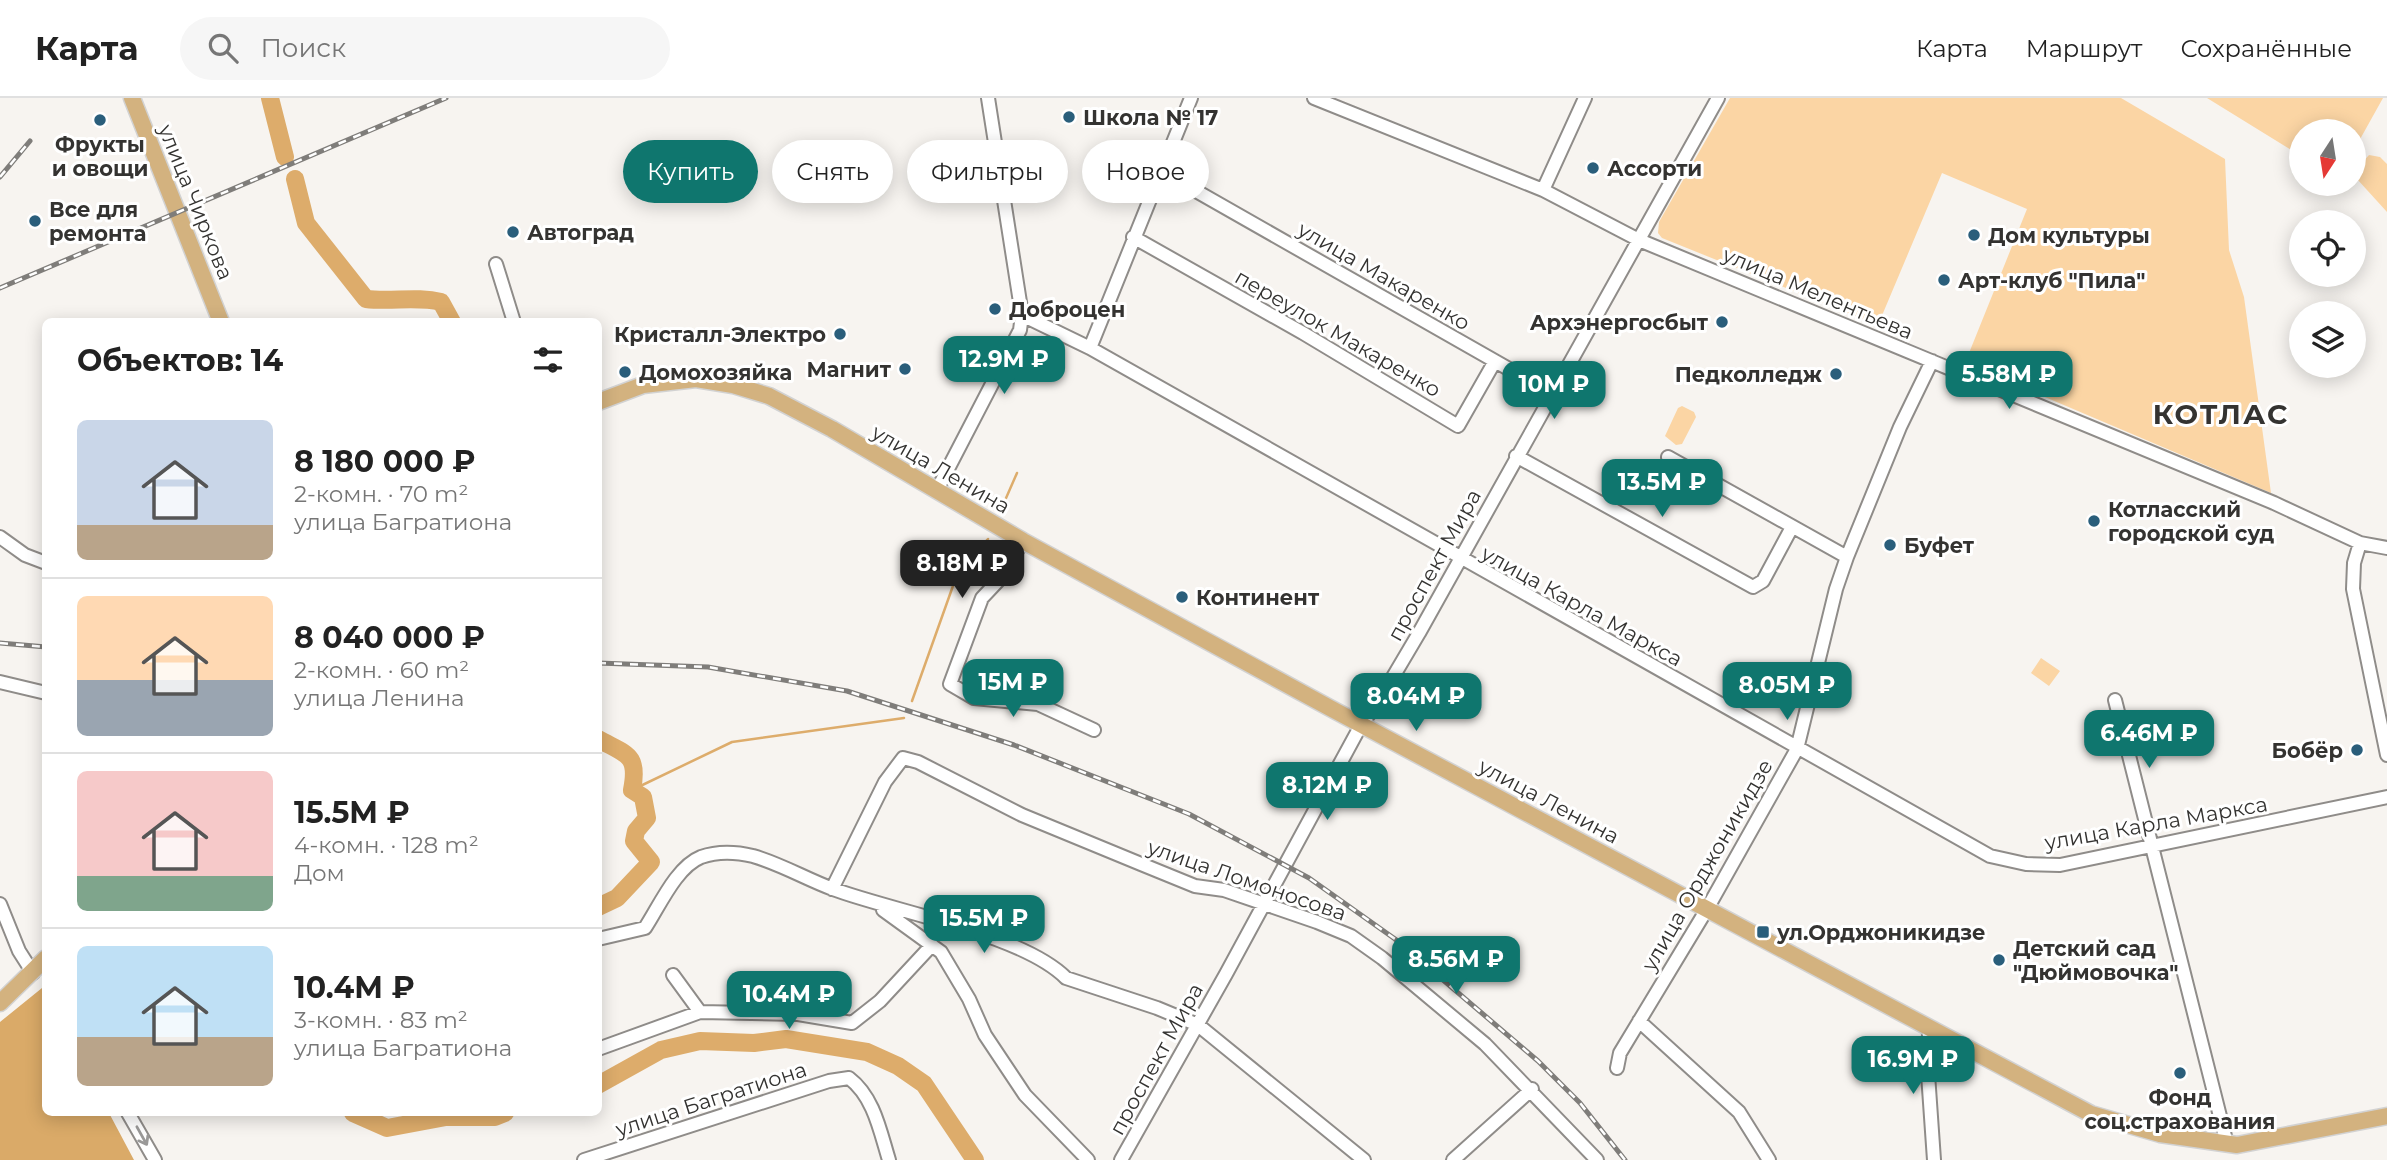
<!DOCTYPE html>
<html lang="ru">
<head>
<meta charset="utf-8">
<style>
	:root { --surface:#fff; --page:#f6f6f6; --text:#222; --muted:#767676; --line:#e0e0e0; --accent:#0f766e }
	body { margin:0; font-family:Montserrat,sans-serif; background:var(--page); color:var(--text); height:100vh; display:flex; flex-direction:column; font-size:26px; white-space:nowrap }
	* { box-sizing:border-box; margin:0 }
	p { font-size:23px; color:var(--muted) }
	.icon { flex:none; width:38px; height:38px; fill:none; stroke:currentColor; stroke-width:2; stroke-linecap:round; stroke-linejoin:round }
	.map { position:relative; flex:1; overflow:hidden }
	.side { position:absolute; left:42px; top:220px; width:560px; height:798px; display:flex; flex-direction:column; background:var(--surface); border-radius:10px; box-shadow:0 4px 18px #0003 }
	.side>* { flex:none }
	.guide { position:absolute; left:623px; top:42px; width:665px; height:63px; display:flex; gap:14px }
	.needle { width:46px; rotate:192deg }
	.fabs { position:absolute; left:2289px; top:21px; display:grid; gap:14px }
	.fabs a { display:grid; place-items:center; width:77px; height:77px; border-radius:50%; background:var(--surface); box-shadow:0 4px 18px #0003; font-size:35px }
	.price { position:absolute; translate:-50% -60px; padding:0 16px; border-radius:14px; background:var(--accent); color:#fff; font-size:23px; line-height:46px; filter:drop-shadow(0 2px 4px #0008) }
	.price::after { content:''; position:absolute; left:50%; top:42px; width:21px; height:16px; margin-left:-10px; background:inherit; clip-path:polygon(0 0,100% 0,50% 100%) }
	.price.current { background:#222; color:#fff }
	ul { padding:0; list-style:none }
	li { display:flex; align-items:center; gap:21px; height:175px; padding:0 35px }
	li+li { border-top:2px solid var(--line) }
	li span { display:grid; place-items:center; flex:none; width:196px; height:140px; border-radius:10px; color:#555 }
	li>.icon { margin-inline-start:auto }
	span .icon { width:84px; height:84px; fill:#fffc; stroke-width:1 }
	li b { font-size:30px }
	h2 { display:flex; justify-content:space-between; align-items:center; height:84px; padding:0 35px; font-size:30px }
	.chip { padding:0 24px; border-radius:32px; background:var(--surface); box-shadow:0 4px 18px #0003; font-size:24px; line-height:63px }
	.chip.current { background:var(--accent); color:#fff }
	header { display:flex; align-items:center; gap:42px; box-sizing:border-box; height:98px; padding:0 35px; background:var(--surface); border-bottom:2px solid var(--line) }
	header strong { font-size:33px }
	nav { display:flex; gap:38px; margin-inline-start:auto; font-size:24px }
	.search { width:490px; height:63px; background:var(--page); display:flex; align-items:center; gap:18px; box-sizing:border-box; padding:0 24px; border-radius:38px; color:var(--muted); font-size:26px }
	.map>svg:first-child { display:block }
	.green { fill:#fbd5a4 }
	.forest { fill:#daaa68 }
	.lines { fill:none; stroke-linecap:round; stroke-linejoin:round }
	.stream { stroke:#ddac6b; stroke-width:2.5 }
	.river { stroke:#ddac6b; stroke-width:18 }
	.minor-casing { stroke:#8f8c89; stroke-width:16 }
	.major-casing { stroke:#d2d2d2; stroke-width:19 }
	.minor { stroke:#fff; stroke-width:12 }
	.major { stroke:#d3b27f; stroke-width:16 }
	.rail-casing { stroke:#7f7d7a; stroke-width:5 }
	.rail { stroke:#fff; stroke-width:2.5; stroke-dasharray:8; stroke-linecap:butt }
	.oneway { stroke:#9a9998 }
	.poi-dot { fill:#2a5e7b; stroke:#fff; stroke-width:2.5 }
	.labels { text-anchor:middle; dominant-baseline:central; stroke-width:6; stroke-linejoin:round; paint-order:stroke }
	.poi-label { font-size:21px; font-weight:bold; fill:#343331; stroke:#fff; text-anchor:start }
	.street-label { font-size:21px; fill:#343331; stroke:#fff }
	.district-label { font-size:28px; font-weight:bold; letter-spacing:2px; fill:#343331; stroke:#fff }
</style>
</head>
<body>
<header>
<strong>Карта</strong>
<div class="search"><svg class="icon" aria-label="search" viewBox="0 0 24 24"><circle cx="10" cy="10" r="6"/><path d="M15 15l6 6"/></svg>Поиск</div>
<nav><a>Карта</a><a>Маршрут</a><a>Сохранённые</a></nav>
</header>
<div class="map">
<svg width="2387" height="1062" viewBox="0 0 2387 1062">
	<rect width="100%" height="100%" fill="#f7f4f0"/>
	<path class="green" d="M1730,0h391l104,61 4,91 15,47 27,196 -306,-130 62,-154 -85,-36 -64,152 -216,-87 -4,-5 1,-11z
		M2207,0h176l-29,52v-19h-53v25z
		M2369,57l11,2 7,7v48l-30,-33 1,-12z
		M1682,308l12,6 2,5 -14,27 -6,1 -11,-9 13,-28z
		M2041,560l19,13 -11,15 -18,-13z"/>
	<path class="forest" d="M42,890l4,7v118h63l25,47h-134v-138z"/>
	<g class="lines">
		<path class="stream" d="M1003,407l14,-32
			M969,461l19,-20
			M912,603l47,-132
			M632,692l100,-48 172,-24"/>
		<path class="river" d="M270,0l15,59
			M295,81l11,44 60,76c26,3 51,-3 75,3l11,20
			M598,641c29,16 41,15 34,51l11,7 4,21 -11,13 -2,10 17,21 -34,36 -19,9
			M598,987l63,-35 39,-9 54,2 32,-4 81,13 31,14 26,18 51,76
			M353,1015l34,15 59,-11h49l10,-4"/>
		<g class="minor-casing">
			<path id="minor" d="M1314,0l229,92 96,50 635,263 86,40 27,5
				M1161,73l390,222
				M1543,92l42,-92
				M1133,139l170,96 155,93 37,-65
				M496,166l18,58
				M1022,217l68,33 900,508 36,8 34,1 327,-68
				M1090,250l101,-250
				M1516,358l237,131 10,-6 29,-54
				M1668,359l179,100
				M937,392l83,-160 2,-15 -34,-217
				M0,439l25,18 21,8
				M1023,443l-25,40 -16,17 -32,86 24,14 64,6 56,26
				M2360,445l-6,20 -1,26 34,166
				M0,584l46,11
				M2115,602l112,444
				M832,791l53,-107 18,-24 15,4 104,53 119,49 54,22 29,4 93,32 34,14 31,22 103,86 112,116
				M0,806l19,47 14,22
				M883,812l58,42 28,47 16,36 40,60 63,65
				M598,841l47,-11c14,-21 31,-61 56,-71 17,-6 35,-5 52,-1 28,8 53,23 80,33 62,23 189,45 233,89l91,30 41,17 166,135
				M673,877l27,37
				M1639,923l100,91 30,48
				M1929,933l-1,43 6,86
				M598,951l102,-37 98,2 54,9 28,-22 52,-56
				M1617,970l3,-15 87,-144 90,-160 39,-160 11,-32 53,-130 32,-66
				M128,1015l27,47
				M584,1062l245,-79 20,-3c25,19 31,53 40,82
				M1121,1062l105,-186 135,-249 19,-26 39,-66 299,-535
				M1453,1062l79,-71"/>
		</g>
		<g class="major-casing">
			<path id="major" d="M132,0l89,224
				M598,304l45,-17 53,-6 37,6 36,11 63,33 191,112 307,167 761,406 69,20 77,11 150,-29
				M0,905l46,-45"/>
		</g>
		<use href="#minor" class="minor"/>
		<use href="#major" class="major"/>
		<g class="rail-casing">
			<path id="rail" d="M0,79l30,-36
				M0,190l446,-190
				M0,545l46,4
				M598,565l110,4 139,24 167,54 175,69 120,64 86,61 143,122 42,42 45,57"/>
		</g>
		<use href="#rail" class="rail"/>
	</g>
	<defs><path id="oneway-shaft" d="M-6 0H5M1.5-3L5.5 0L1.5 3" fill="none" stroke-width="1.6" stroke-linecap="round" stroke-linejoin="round" transform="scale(1.75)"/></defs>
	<use class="oneway" href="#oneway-shaft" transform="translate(142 1038) rotate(61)"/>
	<g class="poi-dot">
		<circle cx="1069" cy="19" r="7"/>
		<circle cx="100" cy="22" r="7"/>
		<circle cx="1593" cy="70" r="7"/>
		<circle cx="35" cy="123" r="7"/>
		<circle cx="513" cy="134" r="7"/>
		<circle cx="1974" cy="137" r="7"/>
		<circle cx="1944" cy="182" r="7"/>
		<circle cx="995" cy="211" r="7"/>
		<circle cx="1722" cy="224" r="7"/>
		<circle cx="840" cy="236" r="7"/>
		<circle cx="905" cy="271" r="7"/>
		<circle cx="625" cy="274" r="7"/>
		<circle cx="1836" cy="276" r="7"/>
		<circle cx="2094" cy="423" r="7"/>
		<circle cx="1890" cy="447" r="7"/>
		<circle cx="1182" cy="499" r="7"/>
		<circle cx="2357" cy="652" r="7"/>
		<rect x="1756" y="827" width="14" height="14" rx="3.5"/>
		<circle cx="1999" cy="862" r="7"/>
		<circle cx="2180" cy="975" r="7"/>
	</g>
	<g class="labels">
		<g class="poi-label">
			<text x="1083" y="19">Школа № 17</text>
			<text x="100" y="46" text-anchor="middle">Фрукты<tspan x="100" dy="24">и овощи</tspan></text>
			<text x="1607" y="70">Ассорти</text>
			<text x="49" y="111">Все для<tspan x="49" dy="24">ремонта</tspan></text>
			<text x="527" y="134">Автоград</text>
			<text x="1988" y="137">Дом культуры</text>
			<text x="1958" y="182">Арт-клуб "Пила"</text>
			<text x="1009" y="211">Доброцен</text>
			<text x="1708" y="224" text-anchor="end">Архэнергосбыт</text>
			<text x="826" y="236" text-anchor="end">Кристалл-Электро</text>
			<text x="891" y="271" text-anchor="end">Магнит</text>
			<text x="639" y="274">Домохозяйка</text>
			<text x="1822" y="276" text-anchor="end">Педколледж</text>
			<text x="2108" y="411">Котласский<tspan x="2108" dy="24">городской суд</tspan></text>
			<text x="1904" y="447">Буфет</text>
			<text x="1196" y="499">Континент</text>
			<text x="2343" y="652" text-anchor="end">Бобёр</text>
			<text x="1777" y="834">ул.Орджоникидзе</text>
			<text x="2013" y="850">Детский сад<tspan x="2013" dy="24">"Дюймовочка"</tspan></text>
			<text x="2180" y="999" text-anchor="middle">Фонд<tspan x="2180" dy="24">соц.страхования</tspan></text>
		</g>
		<g class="street-label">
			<text transform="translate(196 104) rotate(68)">улица Чиркова</text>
			<text transform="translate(1384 178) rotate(30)">улица Макаренко</text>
			<text transform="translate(1818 195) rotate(23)">улица Мелентьева</text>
			<text transform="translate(1338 235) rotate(30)">переулок Макаренко</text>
			<text transform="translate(941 371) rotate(30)">улица Ленина</text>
			<text transform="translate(1434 467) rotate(-61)">проспект Мира</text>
			<text transform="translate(1582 508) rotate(29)">улица Карла Маркса</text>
			<text transform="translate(1549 703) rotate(28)">улица Ленина</text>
			<text transform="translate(2156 725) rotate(-10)">улица Карла Маркса</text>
			<text transform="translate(1707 767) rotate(-60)">улица Орджоникидзе</text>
			<text transform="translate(1247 782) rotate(19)">улица Ломоносова</text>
			<text transform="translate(1156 961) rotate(-61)">проспект Мира</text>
			<text transform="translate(711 1001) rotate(-18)">улица Багратиона</text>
		</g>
		<g class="district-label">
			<text x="2221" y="316">КОТЛАС</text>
		</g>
	</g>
</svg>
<div class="fabs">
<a><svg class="needle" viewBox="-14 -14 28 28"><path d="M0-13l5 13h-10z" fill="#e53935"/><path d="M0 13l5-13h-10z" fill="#767676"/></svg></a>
<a><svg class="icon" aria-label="locate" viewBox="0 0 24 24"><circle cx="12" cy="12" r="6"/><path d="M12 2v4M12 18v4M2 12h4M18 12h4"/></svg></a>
<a><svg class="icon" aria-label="layers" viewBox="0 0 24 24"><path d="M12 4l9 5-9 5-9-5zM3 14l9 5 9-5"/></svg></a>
</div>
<b class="price" style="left:1004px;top:298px">12.9M ₽</b>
<b class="price" style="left:2009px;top:313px">5.58M ₽</b>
<b class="price" style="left:1554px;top:323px">10M ₽</b>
<b class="price" style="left:1662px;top:421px">13.5M ₽</b>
<b class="price current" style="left:962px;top:502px">8.18M ₽</b>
<b class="price" style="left:1013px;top:621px">15M ₽</b>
<b class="price" style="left:1787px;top:624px">8.05M ₽</b>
<b class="price" style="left:1416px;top:635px">8.04M ₽</b>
<b class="price" style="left:2149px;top:672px">6.46M ₽</b>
<b class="price" style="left:1327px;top:724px">8.12M ₽</b>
<b class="price" style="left:984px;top:857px">15.5M ₽</b>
<b class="price" style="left:1456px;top:898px">8.56M ₽</b>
<b class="price" style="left:789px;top:933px">10.4M ₽</b>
<b class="price" style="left:1913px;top:998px">16.9M ₽</b>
<div class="guide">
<a class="chip current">Купить</a>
<a class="chip">Снять</a>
<a class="chip">Фильтры</a>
<a class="chip">Новое</a>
</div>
<section class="side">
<h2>Объектов: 14<svg class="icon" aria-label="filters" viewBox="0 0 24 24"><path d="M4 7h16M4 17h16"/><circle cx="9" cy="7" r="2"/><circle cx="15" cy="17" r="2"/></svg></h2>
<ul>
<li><span style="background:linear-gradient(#c9d6e8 75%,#b9a48a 0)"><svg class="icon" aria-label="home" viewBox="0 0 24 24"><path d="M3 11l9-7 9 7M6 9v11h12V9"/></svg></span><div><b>8 180 000 ₽</b><p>2-комн. · 70 m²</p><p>улица Багратиона</p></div></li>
<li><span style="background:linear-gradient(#ffd9b3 60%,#9aa5b1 0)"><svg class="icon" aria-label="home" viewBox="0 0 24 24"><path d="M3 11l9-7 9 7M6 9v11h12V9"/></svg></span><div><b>8 040 000 ₽</b><p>2-комн. · 60 m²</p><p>улица Ленина</p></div></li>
<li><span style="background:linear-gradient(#f6c9c9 75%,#7fa58c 0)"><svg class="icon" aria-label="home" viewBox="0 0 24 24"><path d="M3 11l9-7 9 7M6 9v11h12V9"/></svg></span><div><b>15.5M ₽</b><p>4-комн. · 128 m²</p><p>Дом</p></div></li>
<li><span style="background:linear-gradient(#bfe0f5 65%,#b9a48a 0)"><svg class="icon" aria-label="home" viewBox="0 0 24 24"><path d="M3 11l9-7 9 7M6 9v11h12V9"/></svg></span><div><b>10.4M ₽</b><p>3-комн. · 83 m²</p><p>улица Багратиона</p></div></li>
</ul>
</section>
</div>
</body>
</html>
